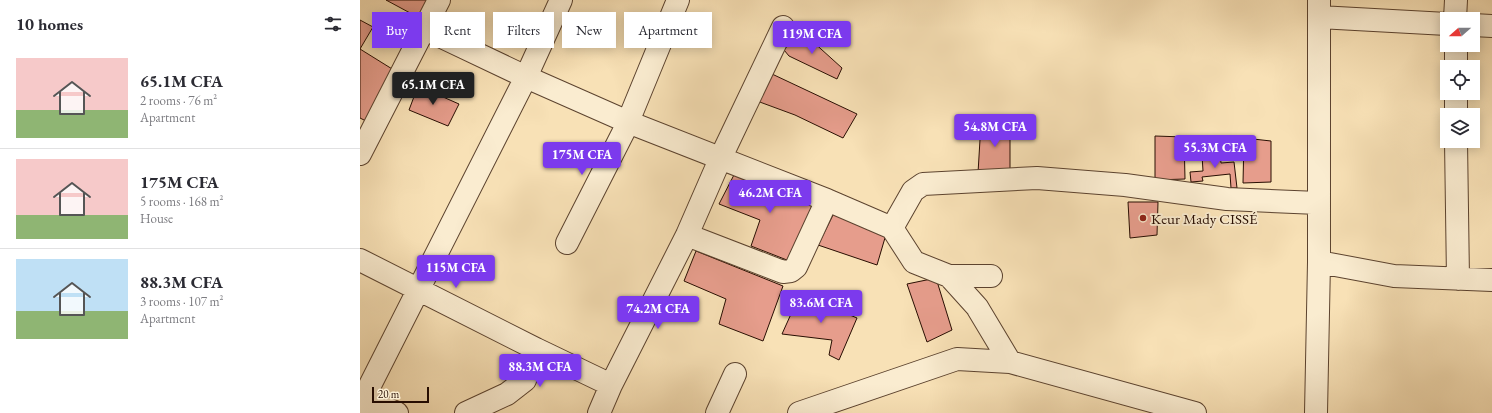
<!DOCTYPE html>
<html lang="en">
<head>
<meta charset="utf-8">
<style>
	:root { --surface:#fff; --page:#f7f7f7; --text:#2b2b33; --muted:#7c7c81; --line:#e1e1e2; --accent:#7c3aed }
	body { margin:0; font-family:"EB Garamond",serif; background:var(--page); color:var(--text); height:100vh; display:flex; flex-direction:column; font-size:15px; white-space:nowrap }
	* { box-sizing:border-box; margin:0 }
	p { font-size:13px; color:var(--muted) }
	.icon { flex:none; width:22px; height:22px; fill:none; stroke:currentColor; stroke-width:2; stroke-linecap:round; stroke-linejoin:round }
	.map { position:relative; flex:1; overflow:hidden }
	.details { display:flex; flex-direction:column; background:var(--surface); width:360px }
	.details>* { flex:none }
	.hud { position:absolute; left:12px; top:12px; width:380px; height:36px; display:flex; gap:8px }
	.needle { width:26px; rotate:249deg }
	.fabs { position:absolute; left:1080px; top:12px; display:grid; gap:8px }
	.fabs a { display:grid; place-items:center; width:40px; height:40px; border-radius:0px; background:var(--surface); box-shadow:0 2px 10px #0003; font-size:20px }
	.scale { position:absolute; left:12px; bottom:10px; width:57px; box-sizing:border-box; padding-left:4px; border:2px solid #280e02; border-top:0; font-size:11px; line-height:14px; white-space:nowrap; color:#280e02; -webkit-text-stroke:3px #faecd0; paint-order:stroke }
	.price { position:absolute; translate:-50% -34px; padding:0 9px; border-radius:4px; background:var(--accent); color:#fff; font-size:13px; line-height:26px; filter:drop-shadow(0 1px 2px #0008) }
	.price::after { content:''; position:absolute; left:50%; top:24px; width:12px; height:9px; margin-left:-6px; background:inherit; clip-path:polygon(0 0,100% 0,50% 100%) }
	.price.active { background:#222; color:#fff }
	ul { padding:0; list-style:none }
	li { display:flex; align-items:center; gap:12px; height:100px; padding:0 16px }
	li+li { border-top:1px solid var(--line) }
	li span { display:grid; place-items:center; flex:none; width:112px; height:80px; border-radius:0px; color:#555 }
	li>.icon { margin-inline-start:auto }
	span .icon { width:48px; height:48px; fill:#fffc; stroke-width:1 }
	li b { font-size:17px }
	h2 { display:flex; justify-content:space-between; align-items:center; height:48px; padding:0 16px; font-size:17px }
	.pill { padding:0 14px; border-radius:0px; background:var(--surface); box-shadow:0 2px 10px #0003; font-size:14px; line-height:36px }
	.pill.active { background:var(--accent); color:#fff }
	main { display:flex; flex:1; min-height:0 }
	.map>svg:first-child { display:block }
	.building { fill:#e69d8c; stroke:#280e02 }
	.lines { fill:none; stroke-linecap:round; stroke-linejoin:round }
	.minor-casing { stroke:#5c432f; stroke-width:24 }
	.minor { stroke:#faecd0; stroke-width:22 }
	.poi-dot { fill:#8f2418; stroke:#faecd0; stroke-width:1.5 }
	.labels { text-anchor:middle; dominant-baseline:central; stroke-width:3.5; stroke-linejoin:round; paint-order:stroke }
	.poi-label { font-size:15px; fill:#280e02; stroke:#faecd0; text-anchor:start }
</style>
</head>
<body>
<main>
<section class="details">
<h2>10 homes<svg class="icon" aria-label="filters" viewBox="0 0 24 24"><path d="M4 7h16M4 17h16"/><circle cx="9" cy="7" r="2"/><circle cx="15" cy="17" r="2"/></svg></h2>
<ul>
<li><span style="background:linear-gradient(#f6c9c9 65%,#8fb573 0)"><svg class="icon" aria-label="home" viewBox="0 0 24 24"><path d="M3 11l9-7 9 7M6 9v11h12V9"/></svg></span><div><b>65.1M CFA</b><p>2 rooms · 76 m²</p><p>Apartment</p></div></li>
<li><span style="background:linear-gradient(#f6c9c9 70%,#8fb573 0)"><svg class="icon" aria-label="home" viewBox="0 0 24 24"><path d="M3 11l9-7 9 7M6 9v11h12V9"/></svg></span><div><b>175M CFA</b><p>5 rooms · 168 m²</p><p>House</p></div></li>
<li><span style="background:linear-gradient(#bfe0f5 65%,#8fb573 0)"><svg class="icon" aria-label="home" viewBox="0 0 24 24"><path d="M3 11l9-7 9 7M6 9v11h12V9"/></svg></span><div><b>88.3M CFA</b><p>3 rooms · 107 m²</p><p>Apartment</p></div></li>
</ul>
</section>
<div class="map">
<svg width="1132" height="413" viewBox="0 0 1132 413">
	<rect width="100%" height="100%" fill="#f8e1b6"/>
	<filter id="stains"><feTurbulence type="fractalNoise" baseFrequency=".005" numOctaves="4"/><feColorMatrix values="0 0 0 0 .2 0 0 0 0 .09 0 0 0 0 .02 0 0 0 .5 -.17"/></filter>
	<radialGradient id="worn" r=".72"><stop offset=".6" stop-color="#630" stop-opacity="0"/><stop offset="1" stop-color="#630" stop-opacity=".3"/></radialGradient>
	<path class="building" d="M26,0h50l-11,21z
		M0,20l13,7 -13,22 37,23 -29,50 -8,-4z
		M440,30l42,38 -5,11 -48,-23 -5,-6z
		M412,74l85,40 -14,24 -48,-23 -38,-14z
		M58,86l41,18 -11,22 -39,-16z
		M621,123h29v47l-32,3z
		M795,136l29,1 1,42 -30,1z
		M884,138l27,3v41l-28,1z
		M860,153l1,10 13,-1 3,26h-6l-1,-14 -28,3 1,4 -12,1 -1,-10 13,-1 -1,-16z
		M376,171l79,34 -23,57 -41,-16 9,-26 -41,-16z
		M768,202h30l-1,33 -27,3z
		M475,211l52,20 -10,34 -59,-20z
		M336,251l87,35 -20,55 -44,-17 7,-25 -42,-18z
		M576,278l16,52 -25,12 -20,-58z
		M440,294l57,24 -18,42 -10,-5 3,-15 -50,-6z"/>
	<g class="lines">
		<g class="minor-casing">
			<path id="minor" d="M959,17l128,7
				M1095,19l1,-19
				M1113,25l19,1
				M65,29l101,48 102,45 199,78 65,28 22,34 35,14h42
				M1096,45v22
				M1096,93v22
				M1096,141l2,138
				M0,154l79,-154
				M532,228l21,-37 10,-7 114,-6 88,7 102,14 91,4
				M327,235l96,37 8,-1 5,-4 31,-67
				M207,243l58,-114 53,-129
				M0,260l176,89
				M959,262l75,14 98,4
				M589,276l28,31 33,55
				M0,397l37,16
				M0,405l166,-328 35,-77
				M106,413l41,-19 18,-14 11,-31 75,36
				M239,413l12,-28 76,-150 34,-78 62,-130
				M357,413l18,-39
				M439,413l158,-54 53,3 185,51
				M956,413l3,-151v-262"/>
		</g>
		<use href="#minor" class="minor"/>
	</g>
	<circle class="poi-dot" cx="783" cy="218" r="4"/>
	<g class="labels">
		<g class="poi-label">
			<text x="791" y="218">Keur Mady CISSÉ</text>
		</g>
	</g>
	<rect width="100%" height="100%" filter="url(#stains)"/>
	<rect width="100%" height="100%" fill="url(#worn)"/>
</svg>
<div class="fabs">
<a><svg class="needle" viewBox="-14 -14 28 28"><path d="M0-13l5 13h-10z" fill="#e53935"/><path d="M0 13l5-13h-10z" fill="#7c7c81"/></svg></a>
<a><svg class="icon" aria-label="locate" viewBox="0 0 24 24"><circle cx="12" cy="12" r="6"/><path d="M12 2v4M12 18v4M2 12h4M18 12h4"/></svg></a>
<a><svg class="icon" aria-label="layers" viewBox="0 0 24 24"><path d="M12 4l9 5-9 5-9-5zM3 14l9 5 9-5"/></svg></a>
</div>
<div class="scale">20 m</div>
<b class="price" style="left:452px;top:55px">119M CFA</b>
<b class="price active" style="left:73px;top:106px">65.1M CFA</b>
<b class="price" style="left:635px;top:148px">54.8M CFA</b>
<b class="price" style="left:855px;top:169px">55.3M CFA</b>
<b class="price" style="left:222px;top:176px">175M CFA</b>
<b class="price" style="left:410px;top:214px">46.2M CFA</b>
<b class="price" style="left:96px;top:289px">115M CFA</b>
<b class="price" style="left:461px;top:324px">83.6M CFA</b>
<b class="price" style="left:298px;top:330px">74.2M CFA</b>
<b class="price" style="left:180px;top:388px">88.3M CFA</b>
<div class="hud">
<a class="pill active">Buy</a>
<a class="pill">Rent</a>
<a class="pill">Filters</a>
<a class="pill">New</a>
<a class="pill">Apartment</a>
</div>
</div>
</main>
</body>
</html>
